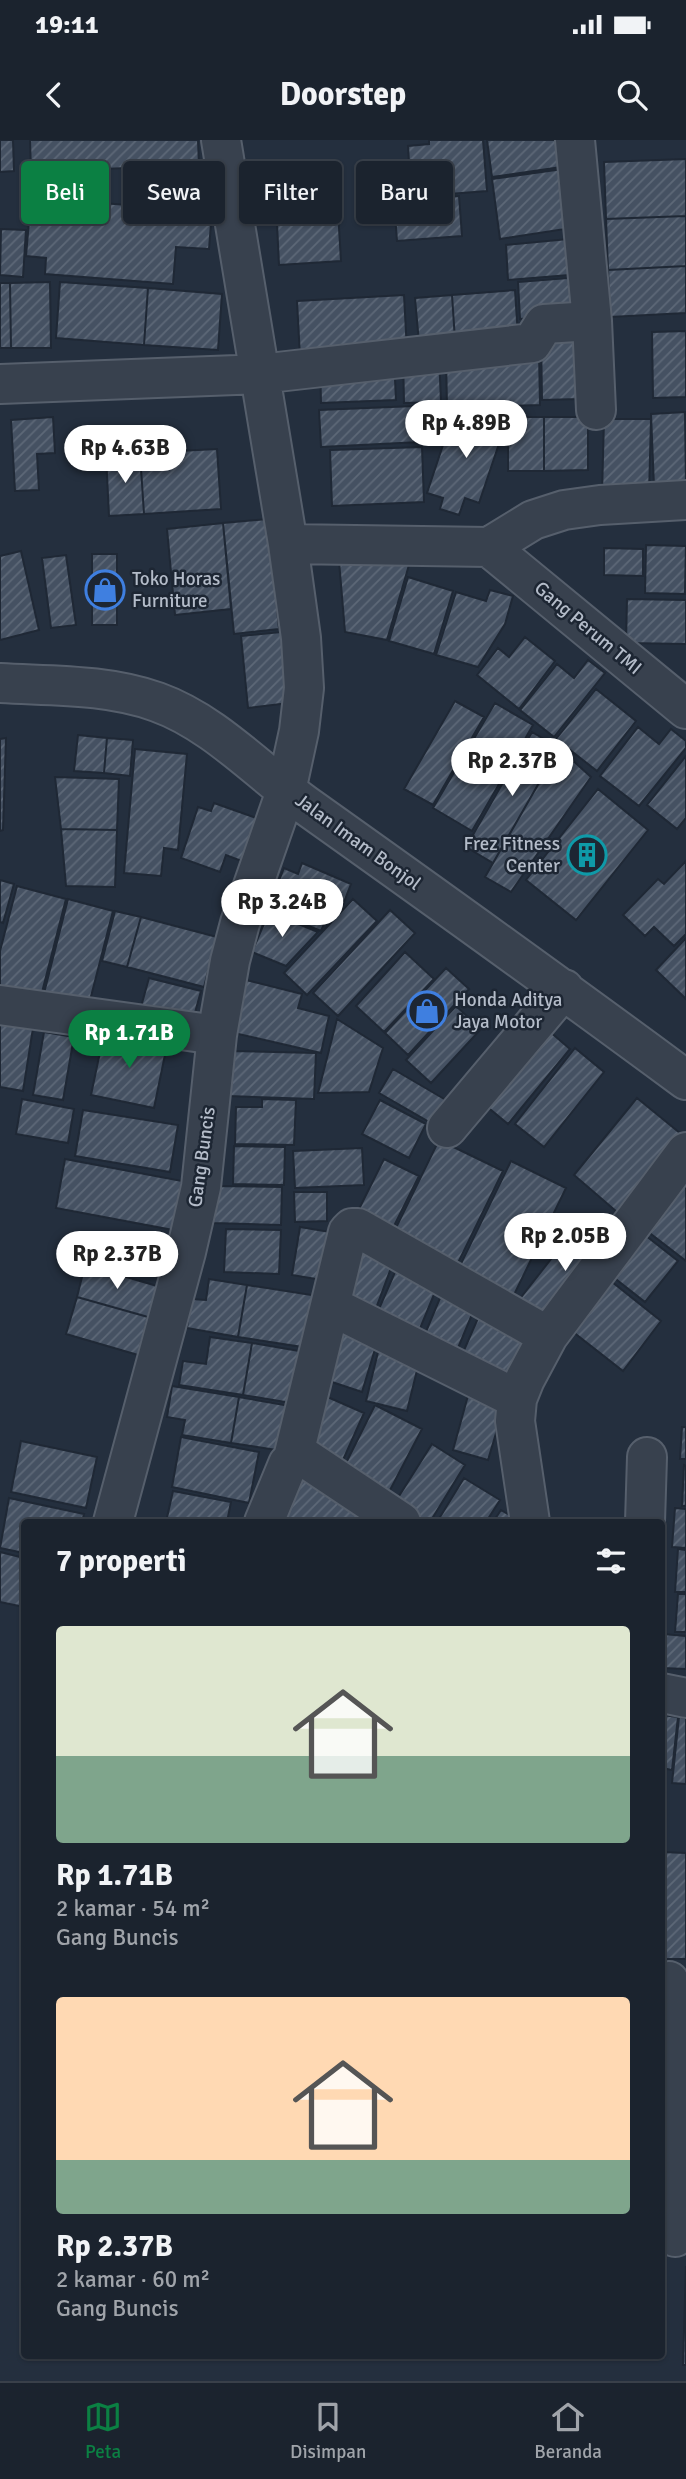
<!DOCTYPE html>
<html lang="id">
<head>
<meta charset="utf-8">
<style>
	:root { --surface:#1b232e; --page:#242b36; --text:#f1f3f6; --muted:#a0a4aa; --line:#39404a; --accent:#0b8043 }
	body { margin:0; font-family:Signika,sans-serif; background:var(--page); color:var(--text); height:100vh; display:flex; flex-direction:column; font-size:26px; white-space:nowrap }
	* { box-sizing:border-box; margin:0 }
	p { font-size:23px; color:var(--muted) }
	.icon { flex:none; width:38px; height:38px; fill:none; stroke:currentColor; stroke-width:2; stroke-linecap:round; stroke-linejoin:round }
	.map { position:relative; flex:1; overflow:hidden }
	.sheet { position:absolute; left:21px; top:1379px; width:644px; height:840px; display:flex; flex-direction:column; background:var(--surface); border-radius:7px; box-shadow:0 2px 5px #0004,0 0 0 2px var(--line) }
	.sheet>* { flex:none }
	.hud { position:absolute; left:21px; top:21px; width:644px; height:63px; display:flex; gap:14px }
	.price { position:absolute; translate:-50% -60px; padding:0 16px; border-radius:24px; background:#fff; color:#222; font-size:23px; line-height:46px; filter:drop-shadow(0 2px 4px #0008) }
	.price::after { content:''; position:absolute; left:50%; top:42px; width:21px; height:16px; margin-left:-10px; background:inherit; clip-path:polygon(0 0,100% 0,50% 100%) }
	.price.current { background:var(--accent); color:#fff }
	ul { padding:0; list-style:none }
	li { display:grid; align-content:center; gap:14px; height:371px; padding:0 35px }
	li span { display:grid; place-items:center; height:217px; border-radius:7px; color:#555 }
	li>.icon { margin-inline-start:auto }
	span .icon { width:126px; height:126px; fill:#fffc; stroke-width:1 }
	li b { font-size:30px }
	h2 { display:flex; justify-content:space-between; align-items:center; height:84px; padding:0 35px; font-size:30px }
	.tag { padding:0 24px; border-radius:7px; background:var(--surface); box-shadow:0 2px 5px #0004,0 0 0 2px var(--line); font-size:24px; line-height:63px }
	.tag.current { background:var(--accent); color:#fff }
	.status { display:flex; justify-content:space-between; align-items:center; height:49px; padding:0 35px; background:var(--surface); direction:ltr }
	.status svg { height:19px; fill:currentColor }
	header { display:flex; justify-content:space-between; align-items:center; height:91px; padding:0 35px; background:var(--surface); font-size:32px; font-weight:700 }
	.tabs { display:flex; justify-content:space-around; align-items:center; height:98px; border-top:2px solid var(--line); background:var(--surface); font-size:19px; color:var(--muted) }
	.tabs a { display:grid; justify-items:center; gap:4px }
	.tabs .current { color:var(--accent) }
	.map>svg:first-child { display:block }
	.building { fill:url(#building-hatch); stroke:#1f2835; stroke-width:2 }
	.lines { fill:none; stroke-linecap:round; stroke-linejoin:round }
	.minor-casing { stroke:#565f6c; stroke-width:42 }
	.minor { stroke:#38414e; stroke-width:38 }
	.labels { text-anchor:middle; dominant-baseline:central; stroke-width:5; stroke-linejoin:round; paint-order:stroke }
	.poi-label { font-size:19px; fill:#b4bcc9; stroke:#1d2633; text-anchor:start }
	.street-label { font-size:19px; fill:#b4bcc9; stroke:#1d2633 }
</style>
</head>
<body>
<div class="status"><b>19:11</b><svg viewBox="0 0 49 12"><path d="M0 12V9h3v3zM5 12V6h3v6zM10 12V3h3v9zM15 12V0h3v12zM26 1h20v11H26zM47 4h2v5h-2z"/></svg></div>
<header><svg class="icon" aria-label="back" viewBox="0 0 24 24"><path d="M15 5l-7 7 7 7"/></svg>Doorstep<svg class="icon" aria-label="search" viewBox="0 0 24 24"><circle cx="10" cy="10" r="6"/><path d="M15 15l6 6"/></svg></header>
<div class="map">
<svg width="686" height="2241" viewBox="0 0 686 2241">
	<defs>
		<pattern id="building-hatch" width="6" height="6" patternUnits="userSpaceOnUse" patternTransform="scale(1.75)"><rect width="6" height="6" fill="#455162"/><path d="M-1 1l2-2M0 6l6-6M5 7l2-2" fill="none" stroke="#5d6877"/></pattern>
	</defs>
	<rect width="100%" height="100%" fill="#242f3e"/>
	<path class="building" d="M0,0h13l1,31 -14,1z
		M30,0h168l1,25 -168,7z
		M429,0h54l4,51 -76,6 -3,-51 21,-2z
		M487,0h78l3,26 -76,11z
		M686,19v57l-80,3 -2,-57z
		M570,28l8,59 -78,12 -8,-60z
		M336,38l5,83 -62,4 -4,-83z
		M459,56l3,40 -65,5 -3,-40z
		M31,58l181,13 -3,38 -33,-2 -3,37 -128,-10 1,-16 -20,-2z
		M686,76v50l-78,4 -2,-51z
		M1,89l25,1 -3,47 -23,-2z
		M579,98l3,36 -74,6 -2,-35z
		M686,126v47l-76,4 -2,-47z
		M581,137l2,37 -63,5 -2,-37z
		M50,142l1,66h-40l-1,-65z
		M60,142l88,6 -4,57 -88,-7z
		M0,143h10l1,65h-11z
		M148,148l74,6 -4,56 -74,-5z
		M515,150l3,46 -63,4 -3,-45z
		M404,155l3,56 -107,6 -3,-56z
		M452,155l3,45 -36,3 -4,-45z
		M686,191v66l-33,1 -1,-66z
		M578,195l1,64 -37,1 -1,-64z
		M539,212l1,53 -93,3 -1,-53z
		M439,215l2,47 -37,1 -1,-47z
		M394,219l2,41 -75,3 -1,-41z
		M439,265l1,36 -119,6 -2,-37z
		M473,271l33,12 -27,80 -14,-5 -6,17 -19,-6 3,-11 -16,-5 27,-81 17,6z
		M685,272l1,73 -32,2 -3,-73z
		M53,277l2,36 -18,1 2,36 -24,1 -4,-71z
		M508,277h36v54h-36z
		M544,277h44v53l-44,1z
		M604,279h47l-2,76 -47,-1z
		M422,307l2,55 -92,4 -2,-56z
		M217,309l4,60 -77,5 -4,-61z
		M140,313l4,61 -35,2 -3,-61z
		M268,379l11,110 -45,5 -11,-111z
		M223,383l8,86 -56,6 -8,-86z
		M646,405l40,1 -1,48 -40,-1z
		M604,408l39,1v27l-39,-1z
		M21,411l18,79 -39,10v-84z
		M92,414h25v71h-25z
		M66,415l10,70 -25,3 -9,-70z
		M339,421l70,4 -22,75 -42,-8z
		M408,437l45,14 -19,63 -45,-13z
		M490,450l23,6 -8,28 -27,43 -42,-12 20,-63 30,9z
		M627,459l59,1v44l-60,-1z
		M281,492l8,71 -41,5 -7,-72z
		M525,497l30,24 -36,48 -42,-34 21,-27 11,9z
		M588,520l17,13 -51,64 -34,-27 37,-46 17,14z
		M596,549l40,32 -39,50 -41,-32z
		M455,561l29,16 -51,88 -29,-16z
		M495,563l38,22 -61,106 -39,-23z
		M638,587l21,17 12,-15 15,12v7l-47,58 -39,-30z
		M532,592l27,16 -66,115 -27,-16z
		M78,595l29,3 -3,35 -30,-2z
		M6,598l-3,92 -3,1v-92z
		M107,598l26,2 -3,36 -26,-3z
		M559,608l32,29 -80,115 -26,-15z
		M135,609l52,5 -9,96 -14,-2 -3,28 -37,-3z
		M686,616v62l-9,11 -30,-24z
		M55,637l64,2 -2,51 -56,-1z
		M598,649l50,41 -72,90 -50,-40z
		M214,663l45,16 -15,43 -18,-7 -6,17 -39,-14 17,-51 13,4z
		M61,689l56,1 -2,57 -49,-1z
		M686,721v73l-12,12 -20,-19 -9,9 -22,-21 35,-36 6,5z
		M302,723l49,21 -11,28 -9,-4 -10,23 -54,-22 17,-41 14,6z
		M0,740l14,4 -11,39 -3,-1z
		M17,746l49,13 -26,101 -40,-10v-39z
		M68,759l45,12 -26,101 -45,-11z
		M353,759l24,22 -70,74 -23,-22z
		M390,770l25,23 -77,83 -25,-23z
		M115,771l26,6 -14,50 -25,-6z
		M269,772l49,20 -32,34 -34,-14z
		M141,777l76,20 -13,50 -77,-20z
		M686,798v61l-30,-29z
		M405,812l29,27 -50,53 -28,-26z
		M446,828l23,21 -61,66 -23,-22z
		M149,838l52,13 -10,36 -52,-13z
		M246,840l56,14 -4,14 31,8 -8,37 -87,-20z
		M456,866l25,23 -50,54 -25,-23z
		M0,877l34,5 -11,69 -23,-4z
		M337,879l46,29 -14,44 -51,1z
		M541,884l29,25 -62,75 -29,-24z
		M44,892l30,5 -11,63 -30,-5z
		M104,893l63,12 -13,63 -63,-13z
		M575,908l29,24 -60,75 -29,-23z
		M230,911l86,2 -2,46 -86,-3z
		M393,929l58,34 -13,24 -59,-34z
		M637,958l49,40 -62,80 -50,-43z
		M22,959l52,10 -6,34 -52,-9z
		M262,959l34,1 -2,45 -59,-1 1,-37h26z
		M380,960l46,24 -17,34 -47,-24z
		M83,970l95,15 -8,47 -95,-16z
		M439,1000l64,31 -50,102 -64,-31z
		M234,1006l51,1 -1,38 -51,-1z
		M362,1008l2,37 -69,3 -2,-37z
		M65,1019l117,22 -9,49 -117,-22z
		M384,1019l35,17 -29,58 -35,-17z
		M511,1021l55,27 -57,117 -55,-27z
		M686,1022v99l-48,-37z
		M213,1046l69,1 -1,38 -68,-2z
		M294,1052h33v29l-32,1z
		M584,1077l30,24 -68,88 -31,-24z
		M300,1087l42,7 -8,48 -42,-7z
		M636,1088l42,33 -33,41 -42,-33z
		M226,1089l55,1 -2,44 -55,-2z
		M351,1105l43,15 -19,51 -41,-14z
		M399,1123l41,17 -26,63 -42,-18z
		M85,1125l72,21 -9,31 -71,-20z
		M602,1134l59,47 -38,50 -60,-47z
		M209,1139l38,6 -9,52 -51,-9 4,-29 15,1z
		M247,1145l71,11 -9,52 -71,-11z
		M445,1146l33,14 -25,60 -33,-14z
		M77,1157l71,20 -10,38 -72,-21z
		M482,1169l50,22 -25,55 -49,-22z
		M337,1183l42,13 -17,56 -42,-14z
		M210,1197l42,6 -9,52 -64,-10 4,-24 23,3z
		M252,1203l53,9 -8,52 -54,-9z
		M380,1204l41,10 -14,57 -41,-10z
		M172,1246l67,11 -8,46 -49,-8 3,-15 -18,-3z
		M469,1252l36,11 -17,57 -35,-10z
		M323,1255l41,18 -21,47 -41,-18z
		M239,1257l51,9 -7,45 -52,-8z
		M375,1265l47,24 -33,63 -46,-23z
		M682,1287h4v32h-6z
		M181,1297l78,15 -10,51 -77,-16z
		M21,1301l76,16 -11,51 -75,-16z
		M432,1304l33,21 -35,57h-7l-29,-18z
		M684,1325l2,1v40h-4z
		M306,1331l58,40 -8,11h-85z
		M464,1338l36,22 -14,22h-49z
		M173,1351l58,11 -4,20h-61z
		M9,1358l75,16 -2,8h-58v31l-24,-5z
		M675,1368l11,1v39l-14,-1z
		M501,1370l20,12h-28z
		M678,1409l8,1v42h-11z
		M0,1412l24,6v49l-24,-5z
		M678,1454h8v38h-11z
		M663,1494l23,2v33l-24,-1z
		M662,1575l16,2 -6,53 -10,-2z
		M679,1577l7,1v66l-14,-1z
		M662,1712l24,1v106h-24z
		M686,2126v99h-3z"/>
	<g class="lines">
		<g class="minor-casing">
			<path id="minor" d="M575,0l17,181 4,89
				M0,244l260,-10 272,-31 12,-19 48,-3
				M288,404l201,3 44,-27 31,-10 36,-5 86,-5
				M489,407l197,162
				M0,543c52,3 107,1 157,19 56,20 99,67 147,102 128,91 256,183 382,276
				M0,865l217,30
				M447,988l117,-139
				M331,1166l186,93
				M293,1318l55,-226 4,-4h6l190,108
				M113,1382l73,-270 15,-65 16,-152 13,-74 10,-38 46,-132 13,-60 5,-43 -3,-50 -13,-94 -67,-404
				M264,1382l24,-58c5,-6 9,-8 17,-6l96,64
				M530,1382l-15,-101 2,-22 8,-20 23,-43 138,-184
				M645,1382l2,-65
				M662,1553l24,5
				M669,1841l6,256"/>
		</g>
		<use href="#minor" class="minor"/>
	</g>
	<defs>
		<g id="shop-ring" transform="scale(2.0125)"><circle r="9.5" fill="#1d2633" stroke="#3f7fe0" stroke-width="1.5"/><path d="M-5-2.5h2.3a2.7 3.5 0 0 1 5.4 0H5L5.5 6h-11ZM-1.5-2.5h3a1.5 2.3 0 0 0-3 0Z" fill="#3f7fe0"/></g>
		<g id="building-ring" transform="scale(2.0125)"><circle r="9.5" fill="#1d2633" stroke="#0f9aa8" stroke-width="1.5"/><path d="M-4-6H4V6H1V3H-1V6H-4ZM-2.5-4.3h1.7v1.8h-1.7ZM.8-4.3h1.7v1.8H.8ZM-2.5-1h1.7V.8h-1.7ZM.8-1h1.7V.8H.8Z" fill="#0f9aa8"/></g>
	</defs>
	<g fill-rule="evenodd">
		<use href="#shop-ring" x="105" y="450"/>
		<use href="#building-ring" x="587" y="715"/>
		<use href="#shop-ring" x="427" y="871"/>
	</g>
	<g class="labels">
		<g class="poi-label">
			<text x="132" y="439">Toko Horas<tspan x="132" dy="22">Furniture</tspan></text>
			<text x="560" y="704" text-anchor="end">Frez Fitness<tspan x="560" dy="22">Center</tspan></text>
			<text x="454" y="860">Honda Aditya<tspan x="454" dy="22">Jaya Motor</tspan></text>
		</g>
		<g class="street-label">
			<text transform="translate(588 488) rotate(40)">Gang Perum TMI</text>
			<text transform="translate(358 702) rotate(36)">Jalan Imam Bonjol</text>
			<text transform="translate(202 1017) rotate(-82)">Gang Buncis</text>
		</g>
	</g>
</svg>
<b class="price" style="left:466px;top:320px">Rp 4.89B</b>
<b class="price" style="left:125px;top:345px">Rp 4.63B</b>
<b class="price" style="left:512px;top:658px">Rp 2.37B</b>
<b class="price" style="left:282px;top:799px">Rp 3.24B</b>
<b class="price current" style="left:129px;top:930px">Rp 1.71B</b>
<b class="price" style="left:565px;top:1133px">Rp 2.05B</b>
<b class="price" style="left:117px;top:1151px">Rp 2.37B</b>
<div class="hud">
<a class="tag current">Beli</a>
<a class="tag">Sewa</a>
<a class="tag">Filter</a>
<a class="tag">Baru</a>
</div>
<section class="sheet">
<h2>7 properti<svg class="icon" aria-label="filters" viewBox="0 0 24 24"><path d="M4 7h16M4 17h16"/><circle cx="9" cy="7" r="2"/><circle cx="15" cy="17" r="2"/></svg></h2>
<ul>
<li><span style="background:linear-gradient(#dfe7d0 60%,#7fa58c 0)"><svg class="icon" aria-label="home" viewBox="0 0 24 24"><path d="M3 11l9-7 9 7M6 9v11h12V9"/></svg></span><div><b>Rp 1.71B</b><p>2 kamar · 54 m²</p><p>Gang Buncis</p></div></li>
<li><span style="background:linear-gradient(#ffd9b3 75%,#7fa58c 0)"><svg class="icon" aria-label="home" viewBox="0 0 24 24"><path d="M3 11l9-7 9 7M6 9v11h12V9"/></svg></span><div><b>Rp 2.37B</b><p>2 kamar · 60 m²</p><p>Gang Buncis</p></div></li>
</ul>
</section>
</div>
<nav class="tabs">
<a class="current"><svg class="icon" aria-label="map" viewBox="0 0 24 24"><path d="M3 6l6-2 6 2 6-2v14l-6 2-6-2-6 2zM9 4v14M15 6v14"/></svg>Peta</a>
<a><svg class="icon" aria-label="saved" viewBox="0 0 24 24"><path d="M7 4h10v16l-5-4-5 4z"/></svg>Disimpan</a>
<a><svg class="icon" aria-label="home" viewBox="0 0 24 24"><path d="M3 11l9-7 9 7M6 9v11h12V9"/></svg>Beranda</a>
</nav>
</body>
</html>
